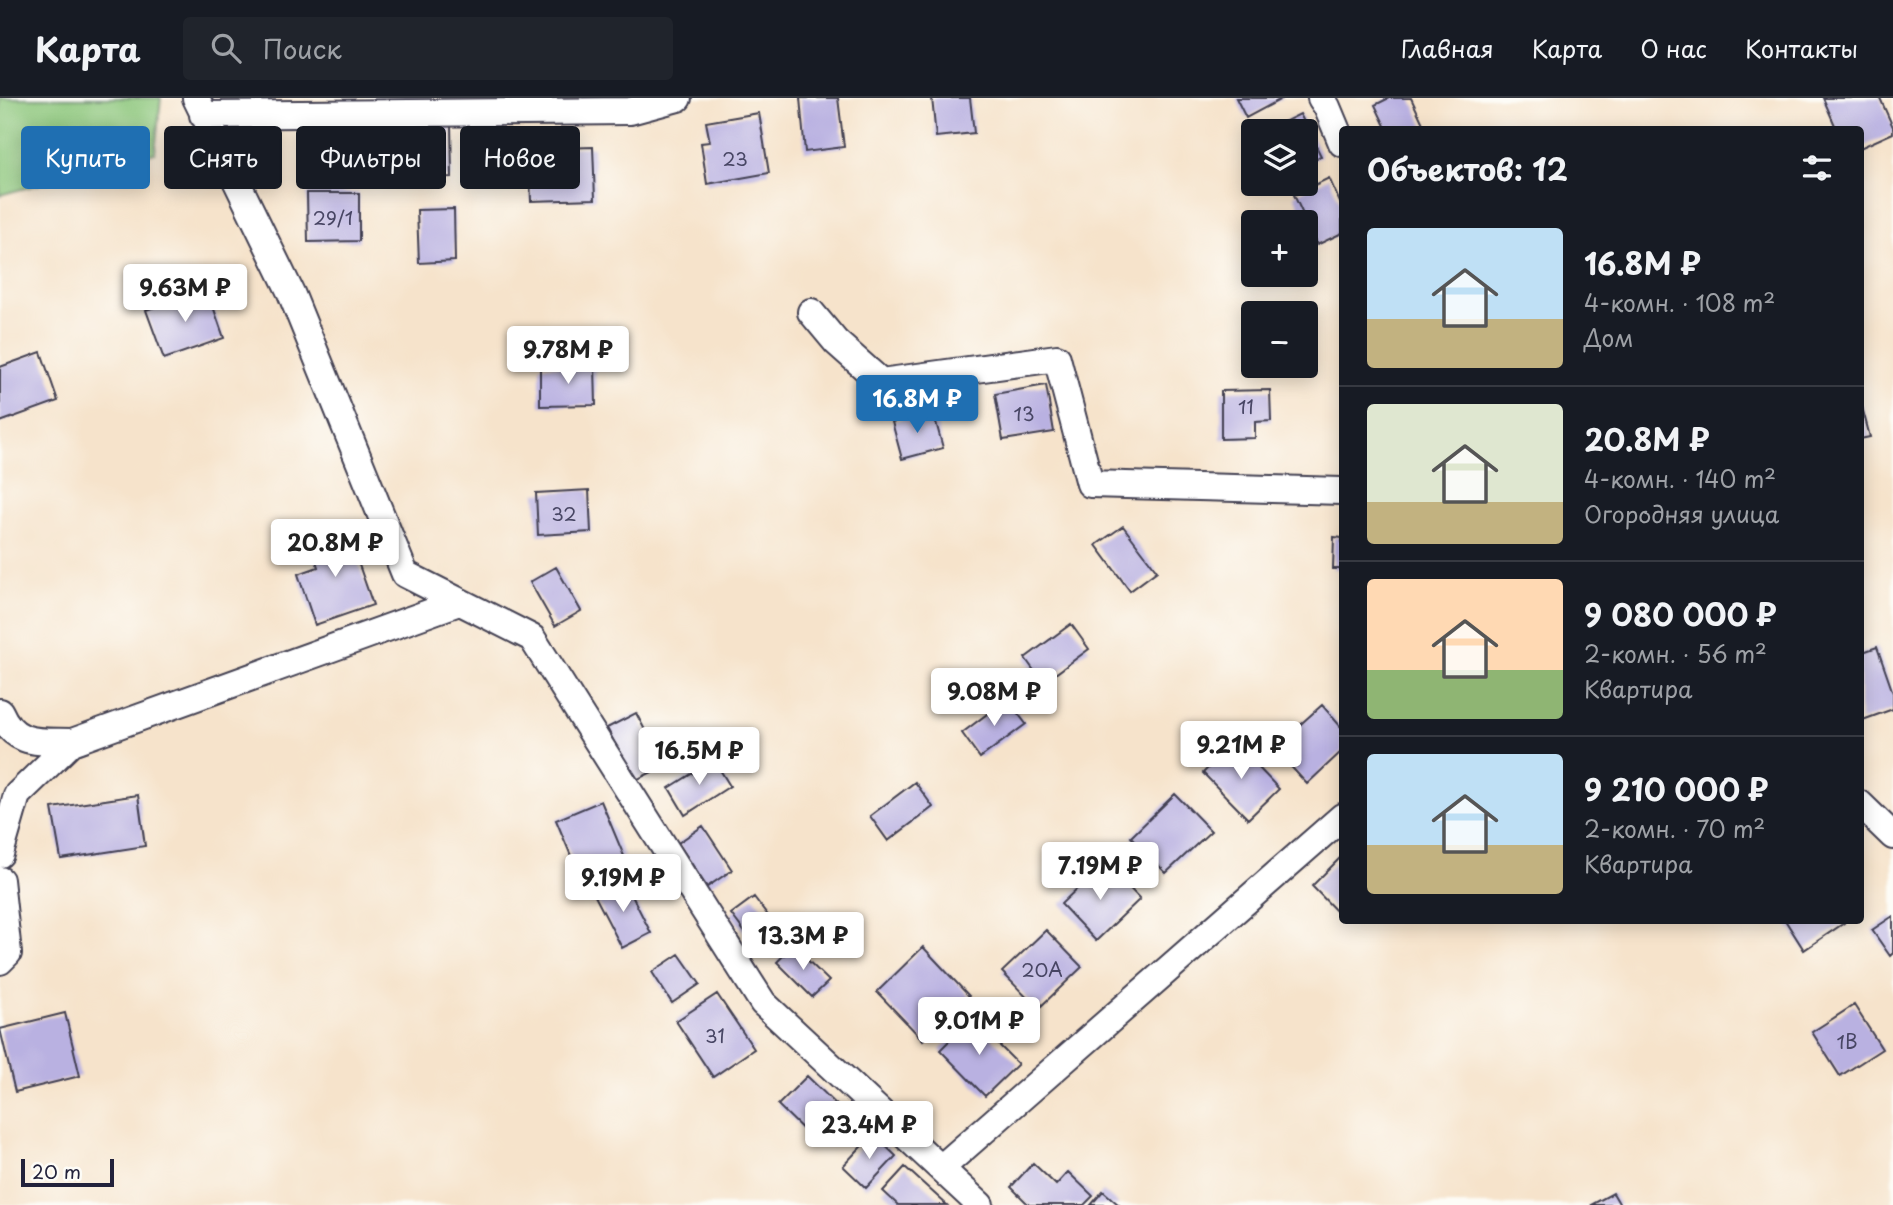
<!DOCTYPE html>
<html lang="ru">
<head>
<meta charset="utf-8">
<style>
	:root { --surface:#171b24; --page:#20242c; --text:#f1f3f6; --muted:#9ea1a6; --line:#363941; --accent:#1f6fb2 }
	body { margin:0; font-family:"Playpen Sans",sans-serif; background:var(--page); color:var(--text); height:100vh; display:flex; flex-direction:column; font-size:26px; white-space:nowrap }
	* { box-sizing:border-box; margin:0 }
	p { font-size:23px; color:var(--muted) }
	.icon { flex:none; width:38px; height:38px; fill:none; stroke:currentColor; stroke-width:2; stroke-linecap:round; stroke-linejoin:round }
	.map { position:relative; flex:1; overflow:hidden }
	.sheet { position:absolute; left:1339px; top:28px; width:525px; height:798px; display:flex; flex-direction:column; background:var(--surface); border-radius:7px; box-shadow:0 4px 18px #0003 }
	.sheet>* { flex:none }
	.banner { position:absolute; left:21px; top:28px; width:665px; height:63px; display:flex; gap:14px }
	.fabs { position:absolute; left:1241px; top:21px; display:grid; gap:14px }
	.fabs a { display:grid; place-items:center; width:77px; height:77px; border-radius:7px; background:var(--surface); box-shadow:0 4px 18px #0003; font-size:35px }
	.scale { position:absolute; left:21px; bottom:18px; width:93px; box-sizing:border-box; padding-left:7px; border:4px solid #22223b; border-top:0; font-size:19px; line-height:24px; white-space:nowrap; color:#22223b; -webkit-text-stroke:5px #fdfcf7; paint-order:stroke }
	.price { position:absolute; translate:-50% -60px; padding:0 16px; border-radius:7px; background:#fff; color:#222; font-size:23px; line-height:46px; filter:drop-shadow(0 2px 4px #0008) }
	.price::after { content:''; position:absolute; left:50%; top:42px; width:21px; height:16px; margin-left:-10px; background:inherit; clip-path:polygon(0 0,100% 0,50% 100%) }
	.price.selected { background:var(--accent); color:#fff }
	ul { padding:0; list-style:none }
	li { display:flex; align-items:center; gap:21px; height:175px; padding:0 28px }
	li+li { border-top:2px solid var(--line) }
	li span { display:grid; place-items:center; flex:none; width:196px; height:140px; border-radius:7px; color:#555 }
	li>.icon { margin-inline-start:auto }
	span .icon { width:84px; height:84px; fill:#fffc; stroke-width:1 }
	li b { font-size:30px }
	h2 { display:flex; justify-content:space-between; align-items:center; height:84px; padding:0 28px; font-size:30px }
	.pill { padding:0 24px; border-radius:7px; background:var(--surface); box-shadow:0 4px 18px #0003; font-size:24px; line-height:63px }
	.pill.selected { background:var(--accent); color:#fff }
	header { display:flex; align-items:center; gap:42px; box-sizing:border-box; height:98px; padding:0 35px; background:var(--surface); border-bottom:2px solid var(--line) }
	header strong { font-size:33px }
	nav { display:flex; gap:38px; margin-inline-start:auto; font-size:24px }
	.search { width:490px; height:63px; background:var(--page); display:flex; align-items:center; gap:18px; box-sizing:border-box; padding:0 24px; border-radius:7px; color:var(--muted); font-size:26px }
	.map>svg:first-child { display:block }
	.green { fill:#8cc67b; stroke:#57745b; stroke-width:2 }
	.building { fill:#b9b1e1 }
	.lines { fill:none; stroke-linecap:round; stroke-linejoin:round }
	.minor-casing { stroke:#423f51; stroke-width:30 }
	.minor { stroke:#fff; stroke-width:26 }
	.labels { text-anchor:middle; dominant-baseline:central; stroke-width:5; stroke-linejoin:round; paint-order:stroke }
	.number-label { font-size:19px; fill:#484664 }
</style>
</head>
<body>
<header>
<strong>Карта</strong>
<div class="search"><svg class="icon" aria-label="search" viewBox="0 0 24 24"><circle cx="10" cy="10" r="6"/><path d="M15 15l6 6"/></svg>Поиск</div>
<nav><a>Главная</a><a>Карта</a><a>О нас</a><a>Контакты</a></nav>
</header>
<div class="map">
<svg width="1893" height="1107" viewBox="0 0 1893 1107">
	<rect width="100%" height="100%" fill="#fdfcf7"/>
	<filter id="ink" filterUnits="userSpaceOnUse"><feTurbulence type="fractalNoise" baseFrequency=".0143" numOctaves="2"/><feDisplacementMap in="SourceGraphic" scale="14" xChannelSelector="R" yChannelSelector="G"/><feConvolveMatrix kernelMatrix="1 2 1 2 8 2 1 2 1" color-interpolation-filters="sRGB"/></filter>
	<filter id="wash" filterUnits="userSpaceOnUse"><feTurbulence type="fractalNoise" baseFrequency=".00686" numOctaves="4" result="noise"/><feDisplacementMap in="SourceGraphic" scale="28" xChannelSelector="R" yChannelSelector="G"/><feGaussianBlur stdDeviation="1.57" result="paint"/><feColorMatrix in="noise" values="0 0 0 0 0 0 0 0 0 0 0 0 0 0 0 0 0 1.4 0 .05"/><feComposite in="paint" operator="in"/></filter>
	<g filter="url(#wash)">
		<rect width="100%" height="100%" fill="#f6e3cb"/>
		<path class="green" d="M0,0h161l-6,55 -155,42z"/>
		<g id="blocks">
			<path class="building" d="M800,0h38l6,49 -39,5z
				M932,0h38l4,35 -38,4z
				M1236,0h47l-37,20z
				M1389,0h22l15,32h-39l-12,-25z
				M1823,0h57l13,29v6l-33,15v-18h-23z
				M759,15l10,60 -62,11 -6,-41 9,-1 -4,-20z
				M1300,16l21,42 -15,7v-32h-40z
				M451,26l1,53 -36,1 -2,-53z
				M593,49l2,52 -64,2 -2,-52z
				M1329,80l13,29v26l-25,12 -23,-50z
				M307,95h52v48l-51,1z
				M454,111l1,52 -36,2 -2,-53z
				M207,191l17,49 -60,21 -18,-49z
				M41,254l17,49 -58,21v-55z
				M595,267l1,40 -56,1v-40z
				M1046,287l8,47 -51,8 -8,-46z
				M1270,292l1,31 -16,1v16l-34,1v-48z
				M1861,305l9,34 -10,2v-35z
				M933,313l10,37 -41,11 -10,-37z
				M589,392l2,42 -53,3 -2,-42z
				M1123,428l34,45 -27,20 -34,-46z
				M346,430l27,77 -58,20 -17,-51 20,-7 -8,-26z
				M1334,439l8,1v31h-9z
				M556,469l25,44 -26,15 -25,-44z
				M1071,526l18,25 -46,34 -18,-25z
				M1877,549l16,46v16l-33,12v-68z
				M1007,601l19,25 -46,34 -18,-25z
				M1322,607l20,23v23l-35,33 -33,-36z
				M636,615l28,53 -30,15 -27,-53z
				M1234,644l45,47 -31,30 -45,-46z
				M714,662l16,26 -45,29 -16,-27z
				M915,684l18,25 -45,34 -18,-25z
				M1175,696l36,37 -45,42 -35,-36z
				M138,697l7,51 -84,13 -9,-51z
				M601,703l23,55 -45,19 -23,-55z
				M703,728l29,44 -25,17 -29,-44z
				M1342,758v61l-30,-31z
				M1105,764l35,37 -44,42 -35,-37z
				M624,782l27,53 -29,15 -27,-52z
				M754,799l22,29 -23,17 -22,-29z
				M1893,818v37l-3,3 -18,-26z
				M1785,822h57l2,3 -40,27z
				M1046,832l36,37 -44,42 -36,-37z
				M793,848l36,35 -17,16 -35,-35z
				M923,849l46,49 -46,44 -46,-48z
				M679,856l21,30 -28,19 -20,-31z
				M717,896l37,55 -41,28 -37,-56z
				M1854,907l28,44 -42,27 -28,-44z
				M65,915l15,63 -65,16 -15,-63z
				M972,920l46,46 -33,32 -45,-46z
				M807,978l37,36 -29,29 -37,-36z
				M873,1036l23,22 -30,32 -23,-22z
				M1033,1065l23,22 12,-13 25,24 -9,9h-55l-18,-18z
				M905,1069l42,38h-49l-15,-14z
				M1103,1093l16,14h-28z
				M1613,1095l7,12h-29z"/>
		</g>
	</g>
	<g filter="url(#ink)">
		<use href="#blocks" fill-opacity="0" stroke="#423f51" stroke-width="2"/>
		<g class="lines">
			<g class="minor-casing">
				<path id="minor" d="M196,0l95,195 114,281 127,64 231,365 217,202
					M1321,0l6,9 15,36
					M203,17l427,-4 48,-13
					M811,214l25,30 45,40 176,-24 33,126 252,7
					M0,614c15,35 40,29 72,30
					M1860,706l33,32
					M0,756l17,-59 55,-53 387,-140
					M0,782l8,73 -8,8
					M941,1070l401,-351"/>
			</g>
			<use href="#minor" class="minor"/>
		</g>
	</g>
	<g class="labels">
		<g class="number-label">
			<text x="735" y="60">23</text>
			<text x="333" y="119">29/1</text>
			<text x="1246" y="308">11</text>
			<text x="1024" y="315">13</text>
			<text x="564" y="415">32</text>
			<text x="1042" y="871">20А</text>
			<text x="715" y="937">31</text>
			<text x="1847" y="943">1В</text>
		</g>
	</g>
</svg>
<div class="fabs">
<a><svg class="icon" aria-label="layers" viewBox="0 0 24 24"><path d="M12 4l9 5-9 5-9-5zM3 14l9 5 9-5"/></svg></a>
<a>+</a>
<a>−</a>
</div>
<div class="scale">20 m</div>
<b class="price" style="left:185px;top:226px">9.63M ₽</b>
<b class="price" style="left:568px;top:288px">9.78M ₽</b>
<b class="price selected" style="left:917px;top:337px">16.8M ₽</b>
<b class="price" style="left:335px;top:481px">20.8M ₽</b>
<b class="price" style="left:994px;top:630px">9.08M ₽</b>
<b class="price" style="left:1241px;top:683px">9.21M ₽</b>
<b class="price" style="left:699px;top:689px">16.5M ₽</b>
<b class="price" style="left:1100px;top:804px">7.19M ₽</b>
<b class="price" style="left:623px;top:816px">9.19M ₽</b>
<b class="price" style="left:803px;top:874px">13.3M ₽</b>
<b class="price" style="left:979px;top:959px">9.01M ₽</b>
<b class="price" style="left:869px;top:1063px">23.4M ₽</b>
<div class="banner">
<a class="pill selected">Купить</a>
<a class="pill">Снять</a>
<a class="pill">Фильтры</a>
<a class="pill">Новое</a>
</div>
<section class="sheet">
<h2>Объектов: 12<svg class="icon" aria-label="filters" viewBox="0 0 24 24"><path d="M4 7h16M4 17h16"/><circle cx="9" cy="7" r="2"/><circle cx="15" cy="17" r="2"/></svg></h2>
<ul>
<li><span style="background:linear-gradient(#bfe0f5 65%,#c2b280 0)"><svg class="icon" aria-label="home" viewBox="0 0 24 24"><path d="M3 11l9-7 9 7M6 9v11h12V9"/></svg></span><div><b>16.8M ₽</b><p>4-комн. · 108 m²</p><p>Дом</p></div></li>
<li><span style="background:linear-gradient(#dfe7d0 70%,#c2b280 0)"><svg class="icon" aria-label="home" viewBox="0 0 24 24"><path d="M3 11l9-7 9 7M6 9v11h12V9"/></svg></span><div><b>20.8M ₽</b><p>4-комн. · 140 m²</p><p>Огородняя улица</p></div></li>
<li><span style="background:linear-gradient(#ffd9b3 65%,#8fb573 0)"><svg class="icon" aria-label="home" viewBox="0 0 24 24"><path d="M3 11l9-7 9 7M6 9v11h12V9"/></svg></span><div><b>9 080 000 ₽</b><p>2-комн. · 56 m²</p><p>Квартира</p></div></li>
<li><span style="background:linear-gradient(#bfe0f5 65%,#c2b280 0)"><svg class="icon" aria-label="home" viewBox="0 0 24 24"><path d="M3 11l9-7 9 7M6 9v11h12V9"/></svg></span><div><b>9 210 000 ₽</b><p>2-комн. · 70 m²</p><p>Квартира</p></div></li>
</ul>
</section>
</div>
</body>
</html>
